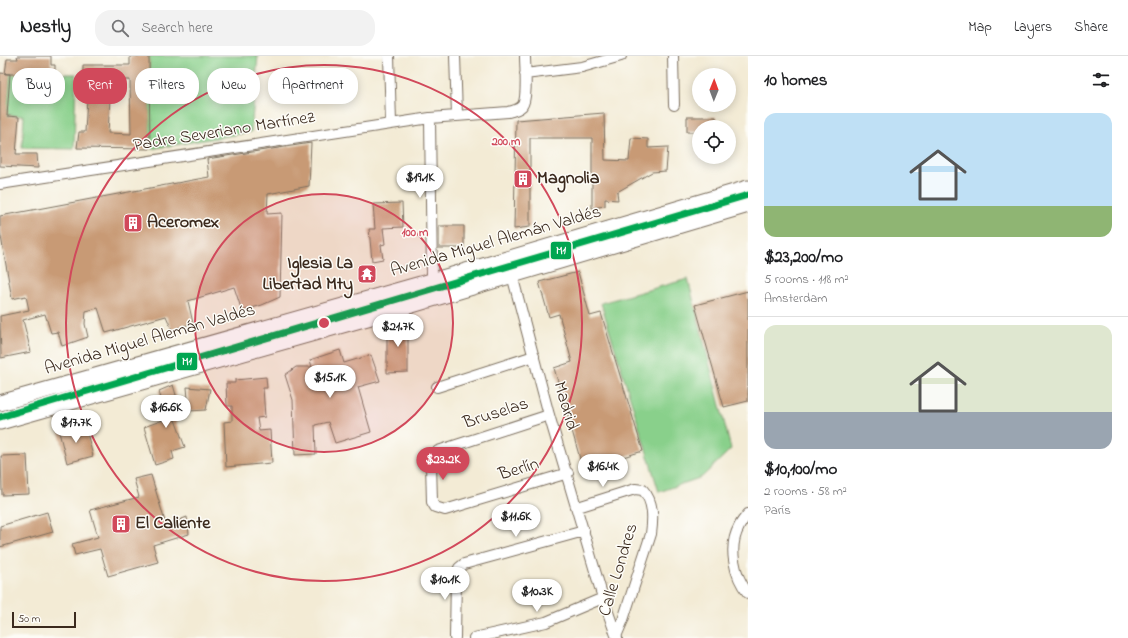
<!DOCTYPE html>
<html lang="en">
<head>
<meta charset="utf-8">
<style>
	:root { --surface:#fff; --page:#f2f2f2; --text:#202124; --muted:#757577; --line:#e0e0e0; --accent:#d1495b }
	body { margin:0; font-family:"Indie Flower",sans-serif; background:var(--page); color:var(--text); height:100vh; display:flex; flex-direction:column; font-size:15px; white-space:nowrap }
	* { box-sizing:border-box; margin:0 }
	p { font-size:13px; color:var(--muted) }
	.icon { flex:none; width:22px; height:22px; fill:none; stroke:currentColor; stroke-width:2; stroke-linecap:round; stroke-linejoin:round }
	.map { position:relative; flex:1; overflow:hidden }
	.drawer { display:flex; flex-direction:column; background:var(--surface); width:380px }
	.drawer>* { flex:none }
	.top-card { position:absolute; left:12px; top:12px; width:380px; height:36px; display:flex; gap:8px }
	.needle { width:26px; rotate:1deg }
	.fabs { position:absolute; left:692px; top:12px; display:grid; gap:8px }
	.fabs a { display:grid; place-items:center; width:44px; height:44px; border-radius:50%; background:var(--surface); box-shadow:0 2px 10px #0003; font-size:20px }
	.scale { position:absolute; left:12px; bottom:10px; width:64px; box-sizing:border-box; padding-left:4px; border:2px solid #3b2a1e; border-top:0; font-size:11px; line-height:14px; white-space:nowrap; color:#3b2a1e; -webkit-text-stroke:3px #fdfcf7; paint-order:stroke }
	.price { position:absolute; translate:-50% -34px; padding:0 9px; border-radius:14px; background:#fff; color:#222; font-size:13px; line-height:26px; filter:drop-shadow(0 1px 2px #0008) }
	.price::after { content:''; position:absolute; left:50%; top:24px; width:12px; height:9px; margin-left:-6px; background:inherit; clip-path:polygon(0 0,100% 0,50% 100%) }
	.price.active { background:var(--accent); color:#fff }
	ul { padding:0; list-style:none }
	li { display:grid; align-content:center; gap:8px; height:212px; padding:0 16px }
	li+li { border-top:1px solid var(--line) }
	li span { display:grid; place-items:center; height:124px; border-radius:12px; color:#555 }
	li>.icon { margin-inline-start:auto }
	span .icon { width:72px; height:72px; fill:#fffc; stroke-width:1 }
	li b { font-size:17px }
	h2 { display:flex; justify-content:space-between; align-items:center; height:48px; padding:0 16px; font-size:17px }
	.tag { padding:0 14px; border-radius:16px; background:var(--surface); box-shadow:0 2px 10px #0003; font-size:14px; line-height:36px }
	.tag.active { background:var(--accent); color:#fff }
	header { display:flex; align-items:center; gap:24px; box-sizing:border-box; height:56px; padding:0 20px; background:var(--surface); border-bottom:1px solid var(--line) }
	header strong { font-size:19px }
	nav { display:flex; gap:22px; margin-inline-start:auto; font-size:14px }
	.search { width:280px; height:36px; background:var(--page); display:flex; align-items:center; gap:10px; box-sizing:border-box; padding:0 14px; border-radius:16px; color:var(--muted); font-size:15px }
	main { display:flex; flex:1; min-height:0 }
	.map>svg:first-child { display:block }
	.grass { fill:#89d08b; stroke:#627d54 }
	.building { fill:#c89a74; fill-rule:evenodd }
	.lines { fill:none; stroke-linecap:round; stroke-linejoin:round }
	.minor-casing { stroke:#7b6e5e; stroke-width:12 }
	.highway-casing { stroke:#7b6e5e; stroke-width:17 }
	.minor { stroke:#fff; stroke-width:10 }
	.highway { stroke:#fff; stroke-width:15 }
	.metro-1-casing { stroke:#fdfcf7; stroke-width:10 }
	.metro-1 { stroke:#00a651; stroke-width:7 }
	.ring { fill:none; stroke:#d1495b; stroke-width:2 }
	.labels { text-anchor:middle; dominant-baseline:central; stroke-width:3; stroke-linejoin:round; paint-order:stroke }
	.street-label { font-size:18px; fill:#3b2a1e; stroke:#fdfcf7 }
	.poi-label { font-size:18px; font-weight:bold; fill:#3b2a1e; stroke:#fdfcf7; text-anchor:start }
	.centre { fill:#d1495b; stroke:#fdfcf7; stroke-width:2 }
	.ring-label { font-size:12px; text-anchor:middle; font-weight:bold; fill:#d1495b; stroke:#fdfcf7; stroke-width:3; stroke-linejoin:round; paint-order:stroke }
	.line-badge { stroke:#fdfcf7; stroke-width:1.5 }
	.badge-label { font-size:11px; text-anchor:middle; font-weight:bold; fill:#fff }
</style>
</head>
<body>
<header>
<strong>Nestly</strong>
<div class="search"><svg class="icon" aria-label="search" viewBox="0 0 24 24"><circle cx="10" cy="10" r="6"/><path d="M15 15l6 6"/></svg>Search here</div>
<nav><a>Map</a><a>Layers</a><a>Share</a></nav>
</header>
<main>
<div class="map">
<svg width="748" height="582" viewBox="0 0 748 582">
	<rect width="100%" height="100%" fill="#fdfcf7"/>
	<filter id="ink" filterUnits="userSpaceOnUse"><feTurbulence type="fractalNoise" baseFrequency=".025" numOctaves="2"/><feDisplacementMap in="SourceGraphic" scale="8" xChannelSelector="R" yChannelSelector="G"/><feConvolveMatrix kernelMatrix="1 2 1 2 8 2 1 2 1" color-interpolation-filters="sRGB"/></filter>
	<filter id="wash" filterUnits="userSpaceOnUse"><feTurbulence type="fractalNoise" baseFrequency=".012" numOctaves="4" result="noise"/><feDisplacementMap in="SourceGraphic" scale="16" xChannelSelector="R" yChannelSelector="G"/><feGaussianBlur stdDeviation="0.9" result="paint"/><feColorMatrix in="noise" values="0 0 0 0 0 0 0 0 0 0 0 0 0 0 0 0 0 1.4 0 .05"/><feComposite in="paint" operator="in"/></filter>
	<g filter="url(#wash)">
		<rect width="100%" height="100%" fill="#f3ebd5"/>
		<path class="grass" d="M149,0h109l-7,76 -101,17z
			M10,18h17l1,11 27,-1v-10h21l-2,75 -52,-1 2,-32 -17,-1z
			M688,223l43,170 -29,28 -43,15 -58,-189z"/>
		<g id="blocks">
			<path class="building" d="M17,0h34v9h4v19l-27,1 -1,-11h-22l2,-15h11z
				M130,0h19l1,93 -73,-1 2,-16h6l3,-52h-5v-15h47zM111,24h19l1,54 -23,-1z
				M0,17l10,1 -3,42 12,1 -3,37h21l1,14 -38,-2z
				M604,57l1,47 24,1 2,-23 17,1v9l20,-1 -2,24 -14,1 -35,20 1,8 -13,-1v7l-13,2v-70h-62v89l-16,2 2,-109z
				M687,61h29v10h-17v5h-12z
				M311,87l-2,43 -41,8 -1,20 15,-1 -2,84 -18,8 -20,6 -8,-24 -46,14 5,22 -21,7 -6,-14 -60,17 -8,-25 -12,3 -1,13 3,13 -26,9 -4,-14 -7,1 -6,-19 -22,6 8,32 -30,6 -1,-42 29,-6 -3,-14 -14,3 -12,-68v-15l209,-39 -2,-18z
				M402,147l1,24 -20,1 2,16 -4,1 2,14 -11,2 -3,-32h6l-2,-25z
				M439,170h25v22h-25z
				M578,216l12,44 11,-3 42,138 -60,18 -29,-101 18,-6 -13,-48 -10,3 -10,-35z
				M748,235v110l-24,6 -29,-102z
				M408,268v48l-21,1v-48z
				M340,294l4,13 27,-8 9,26 -22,6 13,45 -36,11 -7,-21 -13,3 1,29 -21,1 -2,-55 -8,-25 11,-8h16l-2,-7z
				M266,321l1,11h-4l2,29 -8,1 2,13 11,-1 2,33 -46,4 -2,-45 8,-1v-15h-5l-1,-23h9v-3z
				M173,329l9,30 -8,2 11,30 -13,4 2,8 -19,6 -11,-38 22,-8 -7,-28z
				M187,331l23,2 -4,21 -17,1z
				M85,369l8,31 -26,7 -8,-31z
				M27,399l2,39 -27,1 -1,-39z
				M151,419l15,50 21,-8 2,17 -36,11 5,17 -50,14 -8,-27 -25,6 -3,-11 26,-7 -8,-27 49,-13 -5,-18z
				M47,456l6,20 -53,15v-21z"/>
		</g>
	</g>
	<g filter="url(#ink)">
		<use href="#blocks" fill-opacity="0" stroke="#7b6e5e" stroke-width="1"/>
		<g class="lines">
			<g class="minor-casing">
				<path id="minor" d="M389,0l2,67
					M455,0l2,59
					M673,0l1,49
					M525,18l57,-7 39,-11
					M430,62l2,162
					M0,128l430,-66 78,-6c5,-1 10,-2 14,-6 6,-7 3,-40 3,-50
					M512,219l37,140 54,183 14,40
					M437,331l97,-31
					M549,359l-111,36 -5,6 -2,6 1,39 3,5 10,3 123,-37
					M578,451l57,-18 8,1c11,12 10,29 8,44l-28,86 -6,14
					M748,458c-3,4 -7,8 -9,13 -11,20 -5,49 9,66
					M455,582l1,-62 3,-8 5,-4 120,-33
					M474,582l72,-16 57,-24"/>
			</g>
			<g class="highway-casing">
				<path id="highway" d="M0,347l449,-127 299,-88
					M0,366l385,-109 363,-108"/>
			</g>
			<use href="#minor" class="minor"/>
			<use href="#highway" class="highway"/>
			<g class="metro-1-casing">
				<path id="metro-1" d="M0,361l748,-222"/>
			</g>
			<use href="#metro-1" class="metro-1"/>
		</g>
	</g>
	<circle cx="324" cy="267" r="129" fill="#d1495b" fill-opacity=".12"/>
	<g class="ring">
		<circle cx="324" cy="267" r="129"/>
		<circle cx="324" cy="267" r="258"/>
	</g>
	<defs>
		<g id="building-square" transform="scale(1)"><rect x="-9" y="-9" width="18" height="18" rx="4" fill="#d1495b" stroke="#fdfcf7"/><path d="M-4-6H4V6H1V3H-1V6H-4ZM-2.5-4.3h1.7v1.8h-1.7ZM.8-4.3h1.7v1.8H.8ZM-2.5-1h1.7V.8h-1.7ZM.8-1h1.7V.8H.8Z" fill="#fff"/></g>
		<g id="temple-square" transform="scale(1)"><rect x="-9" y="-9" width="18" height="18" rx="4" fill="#d1495b" stroke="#fdfcf7"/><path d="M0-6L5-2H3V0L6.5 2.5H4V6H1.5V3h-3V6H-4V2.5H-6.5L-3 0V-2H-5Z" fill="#fff"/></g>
	</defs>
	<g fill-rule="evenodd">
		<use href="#building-square" x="523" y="123"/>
		<use href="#building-square" x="133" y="167"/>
		<use href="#temple-square" x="367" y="218"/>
		<use href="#building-square" x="121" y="468"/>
	</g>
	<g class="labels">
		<g class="street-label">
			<text transform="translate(224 76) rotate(-9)">Padre Severiano Martínez</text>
			<text transform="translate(496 186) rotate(-16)">Avenida Miguel Alemán Valdés</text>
			<text transform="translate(150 284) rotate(-16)">Avenida Miguel Alemán Valdés</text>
			<text transform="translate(565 350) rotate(74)">Madrid</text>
			<text transform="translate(496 358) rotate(-18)">Bruselas</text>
			<text transform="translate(519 414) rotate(-17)">Berlín</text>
			<text transform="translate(619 514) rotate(-73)">Calle Londres</text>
		</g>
		<g class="poi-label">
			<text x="537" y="123">Magnolia</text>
			<text x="147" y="167">Aceromex</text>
			<text x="353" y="208" text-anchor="end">Iglesia La<tspan x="353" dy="21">Libertad Mty</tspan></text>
			<text x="135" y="468">El Caliente</text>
		</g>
	</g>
	<circle cx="324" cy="267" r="6" class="centre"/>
	<g class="ring-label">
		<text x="506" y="89">200 m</text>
		<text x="415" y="180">100 m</text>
	</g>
	<g class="line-badge">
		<rect x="550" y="185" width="22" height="19" rx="4" fill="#00a651"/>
		<rect x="176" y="296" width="22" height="19" rx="4" fill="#00a651"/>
	</g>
	<g class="badge-label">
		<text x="561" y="198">M1</text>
		<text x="187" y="309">M1</text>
	</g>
</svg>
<div class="fabs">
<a><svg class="needle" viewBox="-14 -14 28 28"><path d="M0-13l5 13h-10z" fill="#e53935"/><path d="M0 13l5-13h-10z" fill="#757577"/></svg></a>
<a><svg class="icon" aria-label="locate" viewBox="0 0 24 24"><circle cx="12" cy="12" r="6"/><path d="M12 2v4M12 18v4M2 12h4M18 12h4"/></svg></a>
</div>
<div class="scale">50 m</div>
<b class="price" style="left:420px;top:143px">$19.1K</b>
<b class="price" style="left:398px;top:292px">$21.7K</b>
<b class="price" style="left:330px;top:343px">$15.1K</b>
<b class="price" style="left:166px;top:373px">$16.6K</b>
<b class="price" style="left:76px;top:388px">$17.7K</b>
<b class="price active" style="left:443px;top:425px">$23.2K</b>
<b class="price" style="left:603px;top:432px">$16.4K</b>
<b class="price" style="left:516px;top:482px">$11.6K</b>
<b class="price" style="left:445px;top:545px">$10.1K</b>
<b class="price" style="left:537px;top:557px">$10.3K</b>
<div class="top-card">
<a class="tag">Buy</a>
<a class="tag active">Rent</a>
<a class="tag">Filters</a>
<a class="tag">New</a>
<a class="tag">Apartment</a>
</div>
</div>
<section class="drawer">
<h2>10 homes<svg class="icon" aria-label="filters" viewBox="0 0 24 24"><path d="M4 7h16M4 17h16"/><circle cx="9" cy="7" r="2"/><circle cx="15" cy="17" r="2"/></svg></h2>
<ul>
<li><span style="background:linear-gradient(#bfe0f5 75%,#8fb573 0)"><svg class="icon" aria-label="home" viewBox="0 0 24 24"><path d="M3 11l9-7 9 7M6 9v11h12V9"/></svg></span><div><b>$23,200/mo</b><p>5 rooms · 118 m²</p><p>Amsterdam</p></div></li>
<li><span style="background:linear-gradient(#dfe7d0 70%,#9aa5b1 0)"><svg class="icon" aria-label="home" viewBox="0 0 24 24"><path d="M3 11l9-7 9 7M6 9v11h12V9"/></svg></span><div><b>$10,100/mo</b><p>2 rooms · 58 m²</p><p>París</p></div></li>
</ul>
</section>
</main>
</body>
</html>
